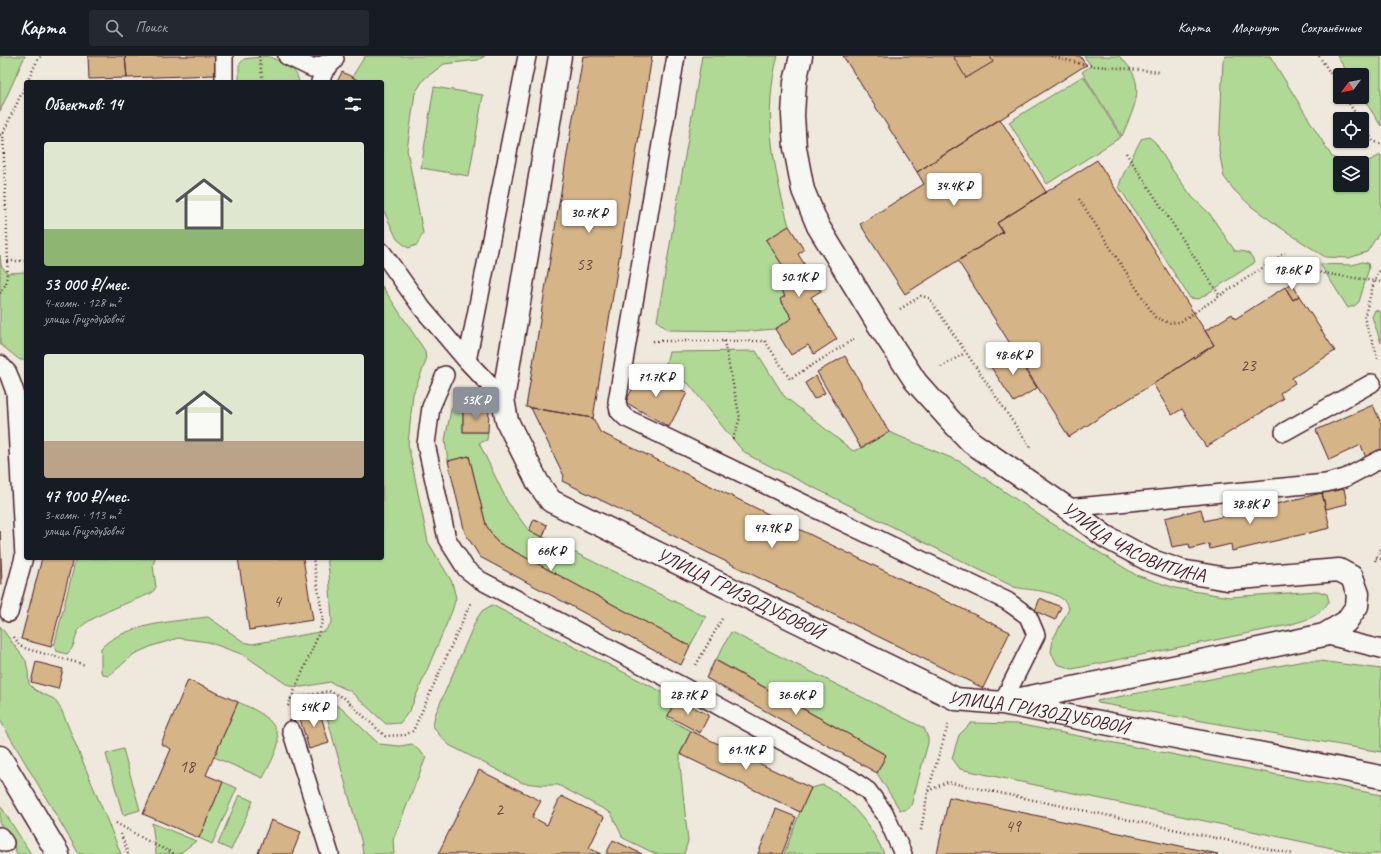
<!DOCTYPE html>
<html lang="ru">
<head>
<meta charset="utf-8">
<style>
	:root { --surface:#171b24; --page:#242831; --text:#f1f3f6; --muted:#9ea1a6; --line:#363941; --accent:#8c9099 }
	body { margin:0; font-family:Caveat,sans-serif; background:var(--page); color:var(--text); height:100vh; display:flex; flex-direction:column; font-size:15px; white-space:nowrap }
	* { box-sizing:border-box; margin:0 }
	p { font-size:13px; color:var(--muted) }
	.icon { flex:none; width:22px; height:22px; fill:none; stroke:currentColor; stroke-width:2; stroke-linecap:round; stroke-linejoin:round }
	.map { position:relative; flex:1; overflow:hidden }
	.side { position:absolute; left:24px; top:24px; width:360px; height:480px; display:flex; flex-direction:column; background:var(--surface); border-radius:4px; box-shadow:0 1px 3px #0004 }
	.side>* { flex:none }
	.needle { width:26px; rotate:238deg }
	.buttons { position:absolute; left:1333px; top:12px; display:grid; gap:8px }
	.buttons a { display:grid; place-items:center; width:36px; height:36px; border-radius:4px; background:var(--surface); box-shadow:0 1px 3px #0004; font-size:20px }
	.price { position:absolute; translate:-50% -34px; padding:0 9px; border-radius:4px; background:#fff; color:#222; font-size:13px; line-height:26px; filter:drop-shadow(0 1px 2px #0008) }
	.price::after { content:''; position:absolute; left:50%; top:24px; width:12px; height:9px; margin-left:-6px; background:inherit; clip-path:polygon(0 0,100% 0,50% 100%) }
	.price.on { background:var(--accent); color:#fff }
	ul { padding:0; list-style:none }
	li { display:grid; align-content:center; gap:8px; height:212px; padding:0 20px }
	li span { display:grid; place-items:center; height:124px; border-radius:4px; color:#555 }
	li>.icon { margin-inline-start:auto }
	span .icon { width:72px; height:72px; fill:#fffc; stroke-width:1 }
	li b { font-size:17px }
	h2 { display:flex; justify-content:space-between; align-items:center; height:48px; padding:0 20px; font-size:17px }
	header { display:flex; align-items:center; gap:24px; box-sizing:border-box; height:56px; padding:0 20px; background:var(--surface); border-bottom:1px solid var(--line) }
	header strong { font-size:19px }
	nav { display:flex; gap:22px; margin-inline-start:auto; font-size:14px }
	.search { width:280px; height:36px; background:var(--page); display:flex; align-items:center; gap:10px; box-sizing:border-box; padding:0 14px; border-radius:4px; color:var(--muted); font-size:15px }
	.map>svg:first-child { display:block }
	.green { fill:#b0d996; stroke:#7d7c60 }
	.building { fill:#d5b488; stroke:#4a1f2b }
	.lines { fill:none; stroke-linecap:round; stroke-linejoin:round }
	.service-casing { stroke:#4a1f2b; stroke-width:20 }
	.minor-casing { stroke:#4a1f2b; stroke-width:25 }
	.secondary-casing { stroke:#4a1f2b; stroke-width:25 }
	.path { stroke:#4a1f2b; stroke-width:2.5; stroke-dasharray:1 3; stroke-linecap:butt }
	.service { stroke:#f6f6f2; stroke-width:17 }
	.minor { stroke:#f6f6f2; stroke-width:22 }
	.secondary { stroke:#f6f6f2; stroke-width:22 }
	.labels { text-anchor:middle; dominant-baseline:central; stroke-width:3; stroke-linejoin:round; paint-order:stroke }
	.number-label { font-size:17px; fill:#6d4442 }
	.street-label { font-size:19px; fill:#4a1f2b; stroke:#f6f6f2 }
</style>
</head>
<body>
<header>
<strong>Карта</strong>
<div class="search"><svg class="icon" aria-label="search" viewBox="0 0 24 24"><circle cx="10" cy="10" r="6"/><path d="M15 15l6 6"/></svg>Поиск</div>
<nav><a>Карта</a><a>Маршрут</a><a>Сохранённые</a></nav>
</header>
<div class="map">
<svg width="1381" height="798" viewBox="0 0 1381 798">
	<rect width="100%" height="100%" fill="#efe9dd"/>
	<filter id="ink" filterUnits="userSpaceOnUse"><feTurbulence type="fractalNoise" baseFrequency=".025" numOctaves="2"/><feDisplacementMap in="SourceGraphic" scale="8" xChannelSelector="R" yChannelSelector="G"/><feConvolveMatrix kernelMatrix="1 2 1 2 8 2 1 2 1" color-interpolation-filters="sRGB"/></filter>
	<g filter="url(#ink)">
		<path class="green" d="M0,0h25l-25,55z
			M268,0c12,6 29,11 31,26h-60v-17l5,-6z
			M365,0h120l-7,4 -34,4 -20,15 -9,14 -8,57 16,83 -6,12 -9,3 -11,-9 -15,-32v-125h-21l-9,-5z
			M702,0h76c-16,56 -4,115 11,170l-23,14 21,32 -12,8 10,16 -5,4 12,18 -17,11 -24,2 -83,-1 -11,-9z
			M1084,0h35c30,27 16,49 3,80l-40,-64 9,-6z
			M1226,0h44l62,101 13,6h-5v22h22v-21l19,-9v75l-14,22 -18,6 -24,-1 -44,-29 -29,-21 -18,-17 -10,-13 -5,-26 4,-90z
			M1337,0h44v70l-19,-30v-21h-13z
			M1083,20l38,61 -74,47 -38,-62z
			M434,31l49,8 -14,81 -48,-8z
			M1149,81l6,5 16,26 22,30 16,15 26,38c10,0 17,1 19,12l-55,36 -9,-1 -71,-111c0,-7 18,-39 22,-48z
			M0,199l1,10 6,8 19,-1v88h-6l-20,-16z
			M1362,206l6,1 1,5 -10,34 -5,4 -6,2 -28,-44 32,1z
			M382,230l43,65 1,10 -13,33 -5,50 20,98 24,40 4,16 -4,13 -42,99 -10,13 -14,1 -36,-33 -20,-9 -28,5 -13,-1 -45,-31 -36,-13 -30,-4 -26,8 -18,8 -23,20 -3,2 -4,-1 -3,-3v-24c23,-24 75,-27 107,-31l36,25 8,2 73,-13 7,-9 -3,-50 -2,-14h55z
			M1375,254l6,2v31l-9,-26z
			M756,295l28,45 69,55 8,-3 28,-16 72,30 87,59 88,54 39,13 54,9 89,-6 9,3 2,7c-9,16 -24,19 -40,24l-217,44 -15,-5 -6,-12 2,-13 16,-30c-5,-20 -39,-18 -55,-22l-264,-131 -8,-6 -20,-24 -33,-42 -18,-10 -5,-12 3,-10z
			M468,336l16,11 5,7h-26v22h25l-1,8 -8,3 28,58 22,30 14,6 163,80 -16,29 -193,-104 -11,-17 -17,-69 -21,5 -3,-21 6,-30 8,-14z
			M76,502h79l-2,8 3,21 -4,6c-15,6 -64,24 -73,36 -5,8 -3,18 -12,25l-11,-3 -2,-5z
			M492,549l184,94 -9,19 24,13 -11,23v11l8,76 -4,13h-28l-33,-16 -12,-25 -53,-28h-15l-20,-2 -74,-38 -8,-8 -8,-11 2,-11 41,-95 6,-9z
			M0,570l26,35 2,10 1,13 6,6 19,9 7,10 60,145h-42l-79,-134z
			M731,576l193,96 4,10v5l-17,63 -6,4h-5l-23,-37 9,-18 -170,-95z
			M1304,605h16l61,8v83l-283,-49 -1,-2z
			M238,646c18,8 42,18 40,42 -1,7 -11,26 -15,34l-49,-21z
			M331,646l11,7 37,35 21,2 12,-2 14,13 -33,83 1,14h-31l-2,-14 -37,-134z
			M971,667l46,1 364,71v59h-21l-400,-85 -8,-11 7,-23z
			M123,693l17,61 -17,5 -17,-61z
			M223,726l14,6 -25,56 -13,-6z
			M823,729c26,12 50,43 61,69h-100l16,-42 11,-24z
			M239,739l14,6 -22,49 -13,-6z
			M0,749l31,49h-14l-5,-13 -12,-17z
			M152,767l44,18 -17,13h-23z"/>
		<path class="building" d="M88,0h37l2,22 -38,1z
			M125,0h90l1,19 -89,3z
			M583,0h69l-59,362 -67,-11z
			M843,0h237l6,9 -169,107z
			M953,0h37l3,6 -27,16z
			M342,16l10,5 9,5h-24z
			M1000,63l46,73 -49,31 6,9 -98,62 -45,-70 64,-40 -7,-12z
			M1097,104l117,185 -145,92 -111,-176 45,-29 -6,-9z
			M789,170l15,24 -6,4 23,37 -10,6 26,42 -23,15 -6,-9 -17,10 -16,-26 17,-11 -12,-19 5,-3 -11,-16 13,-8 -21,-32z
			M1292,227l7,13 -6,4 -8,-13z
			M1285,231l8,13 6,-4 36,55 -43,27 3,5 -15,10 3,6 -77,48 -24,-38 -10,6 -19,-31 61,-39 -9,-14 27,-17 3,5z
			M1012,293l25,39 -23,14 -25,-38z
			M845,300l44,76 -28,16 -44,-76z
			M644,313l43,24 -18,34 -44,-25z
			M816,320l9,17 -11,6 -9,-16z
			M1373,349l8,18v28l-15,7 -5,-13 -32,15 -13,-30z
			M531,352l62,10 7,14 410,200 -27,56 -421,-207 2,-5z
			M463,354h26l-1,22h-25z
			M469,400l17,69 11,17 193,104 -9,19 -201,-108 -15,-24 -17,-72z
			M1344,433l3,15 -21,5 -4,-16z
			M1322,437l8,35 -98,23 -1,-7 -21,5 -1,-5 -19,5 -1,-5 -17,3 -7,-29 36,-9 3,12z
			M534,463l13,6 -4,12 -14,-6z
			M0,475l2,53h-2z
			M42,502h31l-22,89 -30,-8z
			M238,502h65l10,62 -64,10z
			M1040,542l21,9 -6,13 -20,-9z
			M715,604l171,95 -9,18 -171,-95z
			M36,606l27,7 -5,20 -27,-7z
			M188,624l50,22 -32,73 17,7 -24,56 -56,-24 28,-65 -10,-5z
			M676,643l33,16 -9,18 -32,-17z
			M318,650l11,37 -20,6 -11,-37z
			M691,675l120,57 -11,24 -120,-58z
			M479,714l62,31 -9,16 15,8 14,-29 43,21 -15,31 12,6h-163z
			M949,741l269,57h-281z
			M776,753l20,8 -14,37h-24z
			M271,764l30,12 -9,22h-31l-3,-1z
			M613,784l29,14h-36z"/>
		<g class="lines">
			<g class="service-casing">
				<path id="service" d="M224,0v26
					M287,0l25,12 22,-7
					M676,0l-59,346 2,9 7,7 381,183 21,15 8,19 -34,68
					M320,26l4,-10 11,-13
					M382,196l40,56 45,53
					M0,308l8,9 7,19 9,165 -15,56
					M445,319l-14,32 -5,37 21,95 19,30 14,11 204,107 167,92 17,12 17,23 18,40
					M503,343l-36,-38 60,-305
					M1284,376l88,-49
					M1067,452l259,-25 19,-5 36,-19
					M1324,579l57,14
					M291,674l39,124
					M0,780l5,7"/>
			</g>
			<g class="minor-casing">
				<g id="minor">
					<path id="s1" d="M560,0l-57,343 4,22 31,62 13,18 405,198 46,4 379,74"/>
					<path id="s2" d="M801,0l-6,26 -2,33 2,33 8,42 15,36 60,98 38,58 35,39 20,21 96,66 39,29 43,23 32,11 46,8 112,-9 13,7 6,17 -1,12 -11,16 -22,13 -313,66"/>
				</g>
			</g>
			<g class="secondary-casing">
				<path id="secondary" d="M0,701l58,97"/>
			</g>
			<path class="path" d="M259,0l4,26
				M1051,0l35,9 75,7
				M1319,0l21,32
				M27,26l11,-23 3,-3
				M1345,41l14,22
				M1362,67l11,18 8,3
				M3,77l5,128h18
				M0,79l3,-2 23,-49
				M1126,97l94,143
				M1079,143l76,118 14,6 11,-1 105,-69
				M1316,216l65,10
				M0,237l6,-9 2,-23
				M900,253l21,-13 8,2 101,149
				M653,285h112l25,38 64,-40
				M724,285l16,77 -8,23
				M1378,303v-2l-14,-39 10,-36 7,-14
				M941,311l24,-14
				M1376,502l5,1
				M1375,505l6,-12
				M14,581l6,9 7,3 59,16
				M696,609l27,-48
				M290,643l39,-8 15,7 41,38 20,-1 8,-4 58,-129
				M288,650l29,-68 6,-19 -10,-61
				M928,735l19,-9 346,72
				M116,767l39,22 20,9
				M921,774l7,-39 20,-66
				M121,778l7,20"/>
			<use href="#service" class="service"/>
			<use href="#minor" class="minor"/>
			<use href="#secondary" class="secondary"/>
		</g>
	</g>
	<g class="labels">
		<g class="number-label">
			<text x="584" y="208">53</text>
			<text x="1248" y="309">23</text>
			<text x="277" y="545">4</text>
			<text x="187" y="710">18</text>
			<text x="499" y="753">2</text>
			<text x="1013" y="770">49</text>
		</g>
		<g class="street-label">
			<text stroke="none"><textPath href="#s2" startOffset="633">УЛИЦА ЧАСОВИТИНА</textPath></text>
			<text stroke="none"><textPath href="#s1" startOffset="672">УЛИЦА ГРИЗОДУБОВОЙ</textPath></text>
			<text stroke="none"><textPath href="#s1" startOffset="996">УЛИЦА ГРИЗОДУБОВОЙ</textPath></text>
		</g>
	</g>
</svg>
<div class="buttons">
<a><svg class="needle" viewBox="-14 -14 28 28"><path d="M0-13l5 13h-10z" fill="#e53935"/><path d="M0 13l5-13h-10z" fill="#9ea1a6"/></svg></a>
<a><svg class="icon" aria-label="locate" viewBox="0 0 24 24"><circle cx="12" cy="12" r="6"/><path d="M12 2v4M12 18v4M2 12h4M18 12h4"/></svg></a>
<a><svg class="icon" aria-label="layers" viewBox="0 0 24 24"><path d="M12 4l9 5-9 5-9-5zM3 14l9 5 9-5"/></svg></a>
</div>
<b class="price" style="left:954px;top:151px">34.4K ₽</b>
<b class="price" style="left:589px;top:178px">30.7K ₽</b>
<b class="price" style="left:1292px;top:235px">18.6K ₽</b>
<b class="price" style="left:799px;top:242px">50.1K ₽</b>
<b class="price" style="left:1013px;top:320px">48.6K ₽</b>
<b class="price" style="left:656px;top:342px">71.7K ₽</b>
<b class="price on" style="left:476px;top:365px">53K ₽</b>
<b class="price" style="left:1250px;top:469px">38.8K ₽</b>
<b class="price" style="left:772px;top:493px">47.9K ₽</b>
<b class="price" style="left:551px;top:516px">66K ₽</b>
<b class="price" style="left:688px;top:660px">28.7K ₽</b>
<b class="price" style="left:796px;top:660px">36.6K ₽</b>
<b class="price" style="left:314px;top:672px">54K ₽</b>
<b class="price" style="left:746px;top:715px">61.1K ₽</b>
<section class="side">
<h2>Объектов: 14<svg class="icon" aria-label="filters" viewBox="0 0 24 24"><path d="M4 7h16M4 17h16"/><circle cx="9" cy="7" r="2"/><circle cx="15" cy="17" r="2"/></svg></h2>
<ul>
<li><span style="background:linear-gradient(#dfe7d0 70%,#8fb573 0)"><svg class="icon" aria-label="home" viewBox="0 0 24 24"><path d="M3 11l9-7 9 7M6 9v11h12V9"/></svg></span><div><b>53 000 ₽/мес.</b><p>4-комн. · 128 m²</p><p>улица Гризодубовой</p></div></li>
<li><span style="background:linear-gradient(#dfe7d0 70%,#b9a48a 0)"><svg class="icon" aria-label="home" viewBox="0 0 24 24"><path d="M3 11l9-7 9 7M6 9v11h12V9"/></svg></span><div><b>47 900 ₽/мес.</b><p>3-комн. · 113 m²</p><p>улица Гризодубовой</p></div></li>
</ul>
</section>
</div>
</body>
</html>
